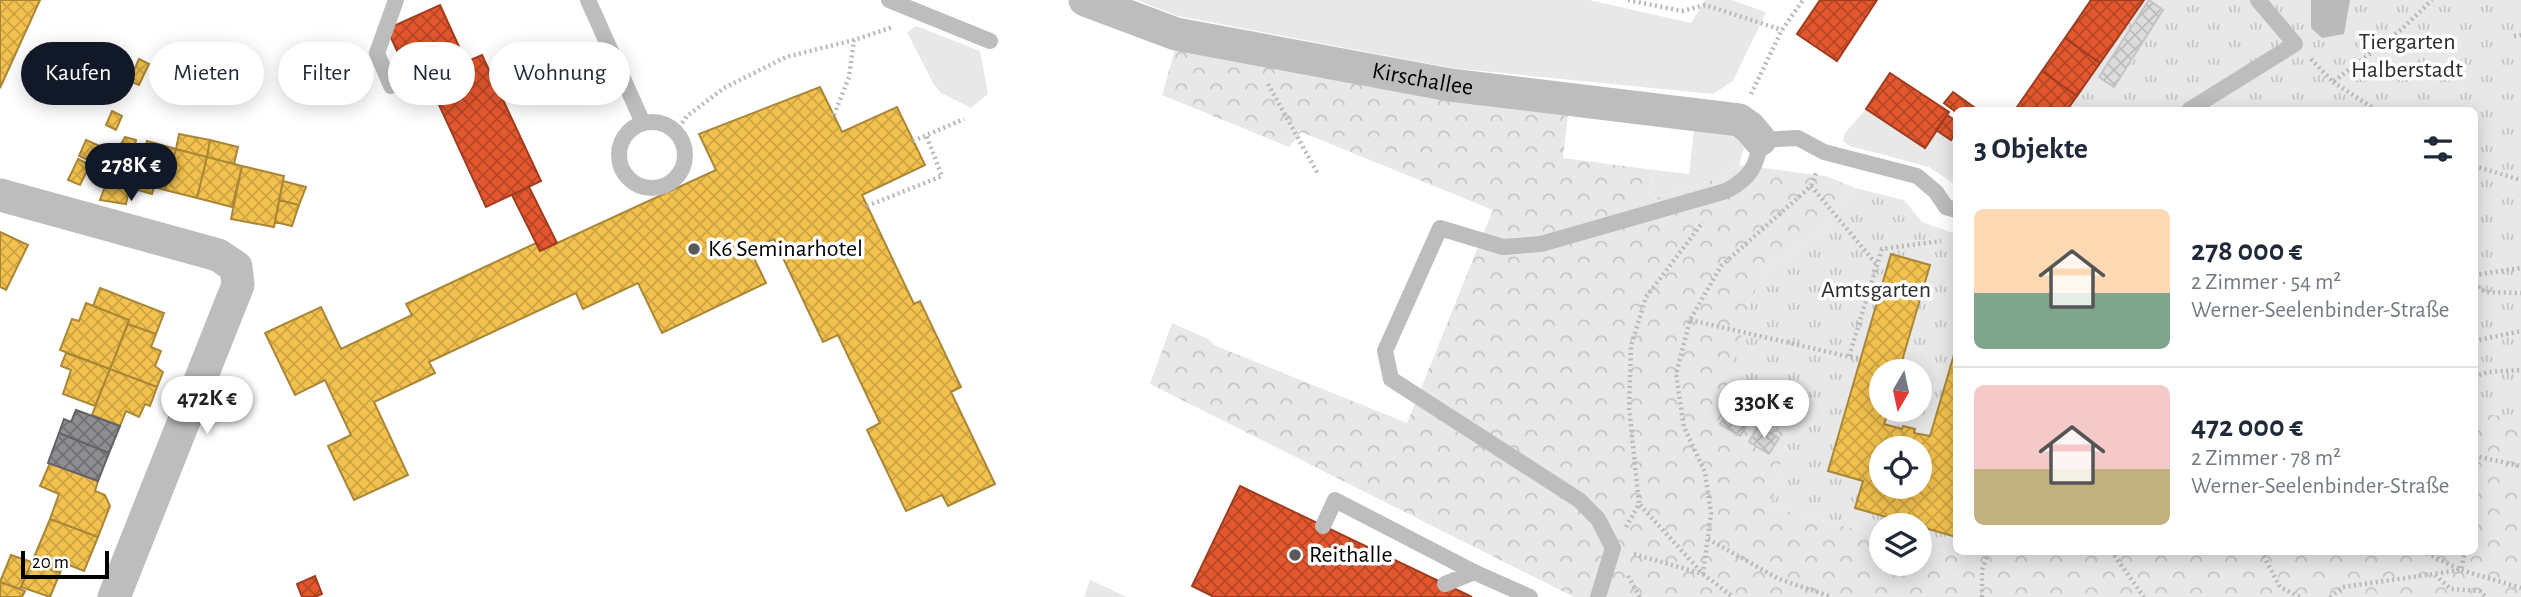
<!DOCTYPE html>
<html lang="de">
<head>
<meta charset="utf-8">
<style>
	:root { --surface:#fff; --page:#f6f6f7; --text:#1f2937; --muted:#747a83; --line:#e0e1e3; --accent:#111827 }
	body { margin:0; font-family:"Alegreya Sans",sans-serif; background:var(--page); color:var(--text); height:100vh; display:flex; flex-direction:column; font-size:26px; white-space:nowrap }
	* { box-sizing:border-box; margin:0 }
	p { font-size:23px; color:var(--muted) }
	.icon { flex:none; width:38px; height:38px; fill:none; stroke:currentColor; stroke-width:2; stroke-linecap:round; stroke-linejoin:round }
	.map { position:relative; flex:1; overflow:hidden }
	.panel { position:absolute; left:1953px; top:107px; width:525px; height:448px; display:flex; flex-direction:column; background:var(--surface); border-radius:10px; box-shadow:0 4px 18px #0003 }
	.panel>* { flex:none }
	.banner { position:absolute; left:21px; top:42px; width:665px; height:63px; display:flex; gap:14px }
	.needle { width:46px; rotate:189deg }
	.controls { position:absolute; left:1869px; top:359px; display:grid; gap:14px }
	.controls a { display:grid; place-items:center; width:63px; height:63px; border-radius:50%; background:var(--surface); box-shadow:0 4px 18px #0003; font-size:35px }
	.scale { position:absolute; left:21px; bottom:18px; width:88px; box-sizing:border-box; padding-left:7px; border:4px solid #000; border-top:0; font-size:19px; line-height:24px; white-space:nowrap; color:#000; -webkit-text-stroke:5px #fff; paint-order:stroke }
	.price { position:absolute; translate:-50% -60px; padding:0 16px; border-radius:24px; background:#fff; color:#222; font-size:23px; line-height:46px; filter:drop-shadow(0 2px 4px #0008) }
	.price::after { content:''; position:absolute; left:50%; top:42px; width:21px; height:16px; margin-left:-10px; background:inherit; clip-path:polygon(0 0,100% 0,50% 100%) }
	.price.active { background:var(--accent); color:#fff }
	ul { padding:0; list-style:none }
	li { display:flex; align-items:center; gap:21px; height:175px; padding:0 21px }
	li+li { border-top:2px solid var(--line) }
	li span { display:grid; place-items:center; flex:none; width:196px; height:140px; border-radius:10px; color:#555 }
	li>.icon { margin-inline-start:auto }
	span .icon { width:84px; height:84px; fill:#fffc; stroke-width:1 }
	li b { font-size:30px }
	h2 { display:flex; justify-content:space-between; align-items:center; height:84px; padding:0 21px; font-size:30px }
	.tag { padding:0 24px; border-radius:32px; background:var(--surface); box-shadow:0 4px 18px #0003; font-size:24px; line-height:63px }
	.tag.active { background:var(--accent); color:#fff }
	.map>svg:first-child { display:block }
	.green { fill:#e8e8e8 }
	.forest { fill:url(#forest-crowns) }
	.park { fill:url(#park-tufts); fill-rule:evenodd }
	.water { fill:#bababa }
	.homes { fill:url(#homes-cross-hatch); stroke:#a98737; stroke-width:2; fill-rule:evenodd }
	.shops { fill:url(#shops-cross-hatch); stroke:#a03d20; stroke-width:2 }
	.industry { fill:url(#industry-cross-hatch); stroke:#636366; stroke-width:2 }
	.building { fill:url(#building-cross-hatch); stroke:#c4c4c4; stroke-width:2 }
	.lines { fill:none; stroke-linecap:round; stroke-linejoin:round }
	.path { stroke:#b8b8b8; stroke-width:4.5; stroke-dasharray:2 3.5; stroke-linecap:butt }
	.lane { stroke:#bdbdbd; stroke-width:16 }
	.street { stroke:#bdbdbd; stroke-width:33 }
	.poi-dot { fill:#595959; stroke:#fff; stroke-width:2.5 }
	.labels { text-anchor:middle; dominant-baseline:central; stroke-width:7; stroke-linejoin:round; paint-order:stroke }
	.park-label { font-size:24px; fill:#2d2d2d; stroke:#fff }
	.street-label { font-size:24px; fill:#000; stroke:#fff }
	.poi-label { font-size:24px; fill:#000; stroke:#fff; text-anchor:start }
</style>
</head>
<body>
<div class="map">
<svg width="2521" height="597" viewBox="0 0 2521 597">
	<defs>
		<pattern id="forest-crowns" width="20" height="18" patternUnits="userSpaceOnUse" patternTransform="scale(1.75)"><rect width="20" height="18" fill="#e8e8e8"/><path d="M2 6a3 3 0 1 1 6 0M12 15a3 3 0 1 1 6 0" fill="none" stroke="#c5c5c5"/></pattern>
		<pattern id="park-tufts" width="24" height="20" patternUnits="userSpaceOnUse" patternTransform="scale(1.75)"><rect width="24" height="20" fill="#e8e8e8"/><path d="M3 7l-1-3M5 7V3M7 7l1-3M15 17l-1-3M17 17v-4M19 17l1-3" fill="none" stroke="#c5c5c5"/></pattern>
		<pattern id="homes-cross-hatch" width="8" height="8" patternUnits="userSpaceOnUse" patternTransform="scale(1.75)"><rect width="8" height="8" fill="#f2c14e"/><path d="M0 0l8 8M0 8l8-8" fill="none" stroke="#cea442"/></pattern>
		<pattern id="shops-cross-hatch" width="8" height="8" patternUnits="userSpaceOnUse" patternTransform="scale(1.75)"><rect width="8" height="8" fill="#e4572e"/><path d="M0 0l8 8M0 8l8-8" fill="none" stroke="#b64625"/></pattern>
		<pattern id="industry-cross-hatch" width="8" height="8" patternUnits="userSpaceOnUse" patternTransform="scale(1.75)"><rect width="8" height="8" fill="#8d8d92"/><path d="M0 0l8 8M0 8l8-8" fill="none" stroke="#717175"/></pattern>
		<pattern id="building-cross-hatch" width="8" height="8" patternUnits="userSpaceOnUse" patternTransform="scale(1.75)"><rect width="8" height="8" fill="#dcdcdc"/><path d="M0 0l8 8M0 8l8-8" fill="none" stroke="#bbb"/></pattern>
	</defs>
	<rect width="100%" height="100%" fill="#fff"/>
	<path class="green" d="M1137,0h452l102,23 14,-23h26l35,12 -33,69 -20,13 -261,-26 -274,-52z
		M916,26l64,25 8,43 -17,14 -30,-15 -8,-10 -26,-51z
		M1866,109l58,39 12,-18 15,10 2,-3 3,3v45l-27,-18 -79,-21 -7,-5 2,-8z
		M1694,131l43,6 7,11 -5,17 -20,13 -71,22 6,-30 35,4z
		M1090,580l37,17h-43z"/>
	<path class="forest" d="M2144,0h377v597h-947l-424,-213 22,-61 36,16 6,6 193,78 86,-213 -192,-78 -12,15 -127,-52 14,-49 392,70 -5,42 91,12 -6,30 71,-22 20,-13 87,11 29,12 -34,42 -61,44 27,162 -16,71 110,29v28h39v-18l54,14 3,-9h497v-441h-407z"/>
	<path class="park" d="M2144,0h377v417l-46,-3 -1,-304h-407z
		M1855,188l49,12 18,22 34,12v317h20l-2,9 -54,-14v-21h-39v11l-110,-29 16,-71 -63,-41 36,-121 61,-44zM1881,371h39v39h-39zM1881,448h39v38h-39z"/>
	<path class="water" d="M2311,0h39l-6,34 -22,4 -11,-10z"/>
	<path class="homes" d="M0,0h40l-40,88z
		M139,59l10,5 -10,21 -10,-4z
		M820,87l22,45 55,-25 28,58 -63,30 52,109 6,-3 41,86 -10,5 44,92 -47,22 -6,-11 -36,16 -39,-81 13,-7 -42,-88 -15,7 -49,-103 -24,11 16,33 -104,50 -24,-50 -55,26 -7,-16 -147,69 6,11 -61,29 34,73 -54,25 -26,-54 23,-11 -26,-55 -30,15 -30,-62 56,-26 20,42 71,-34 -6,-11 130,-61 4,8 176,-81 -17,-36z
		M112,111l10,5 -6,14 -10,-5z
		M179,134l31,6 -3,17 -31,-8z
		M125,137l11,3 -3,14 6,1 -2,10 4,1 -4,17 -25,-6 4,-24z
		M86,140l16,7 -7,16 -16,-7z
		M210,140l28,7 -4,17 -27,-7z
		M147,141l29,8 -11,41 -11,-3 -2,7 -14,-4 1,-7h-2z
		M176,149l31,8 -10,41 -32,-8z
		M207,157l35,9 -10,41 -35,-9z
		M78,159l12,6 -10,20 -12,-5z
		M242,166l42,10 -10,51 -43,-8z
		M109,176l22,5 -5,23 -26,-4z
		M283,181l23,6 -7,18 -20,-5z
		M279,200l20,5 -7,21 -17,-4z
		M0,232l28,13 -22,45 -6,-3z
		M1891,254l39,11 -31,106h-18v39h8l-5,14 18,5 1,-3 12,3 -1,4 16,3 26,-88v189l-101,-29 8,-27 -35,-10zM1881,448h39v38h-39z
		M100,288l64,25 -8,21 -28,-10 1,-4 -36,-14z
		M86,303l43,17 -19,49 -50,-19 12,-31 7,2z
		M128,324l28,10 -5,13 10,4 -6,15 8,6 -6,15 -47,-18z
		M66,353l44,16 -15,37 -32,-12 8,-24 -10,-4z
		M110,369l47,18 -7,19 -5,-2 -6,13 -13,-6 -6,15 -28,-11z
		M50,463l48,18 -3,10 10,4 5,11 -12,31 -48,-18 9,-25 -19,-8z
		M50,519l48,18 -14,34 -20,-8 -4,10 -28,-11z
		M11,555l21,7 -12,27 -20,-7z
		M32,562l28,11 -10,24 -29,-10z
		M0,582l25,9 -3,6h-22z"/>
	<path class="shops" d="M1820,0h57l-40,61 -40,-27z
		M2091,0h53l-44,63 -35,-25z
		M440,5l26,57 16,-7 59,126 -55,26 -57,-124 -14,7 -28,-61z
		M2065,38l35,25 -23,33 -35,-25z
		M2042,71l35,25 -10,14h-52z
		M1890,73l59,39 -24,36 -59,-39z
		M1953,92l25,18 -22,2 -12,-9z
		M1947,115l9,6v11l-5,8 -15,-10z
		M529,187l28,56 -17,8 -28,-56z
		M1240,486l232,111h-258l-22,-11z
		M315,576l7,18 -7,3h-13l-5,-13z"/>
	<path class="industry" d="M76,410l44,16 -11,27 -50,-20 5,-14 7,3z
		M59,433l50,20 -11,28 -50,-18z"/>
	<path class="building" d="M2149,0l14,10 -49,77 -15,-10z
		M1730,408l20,13 -10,15 -20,-12z
		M1758,426l21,12 -10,16 -20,-12z"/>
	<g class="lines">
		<path class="path" d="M1628,0l54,11 23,-6 77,25
			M2514,36l7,-1
			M2311,59l22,23 69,-53 30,-29
			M2333,82l43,28
			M1268,84l50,90
			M1751,94l31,-64 21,-30
			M834,115l15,-38 5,-37
			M676,132l11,-16 37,-28 62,-31 68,-17 39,-13
			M913,141l51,-22
			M2474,166l47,14
			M674,179l7,7
			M1811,186l66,79
			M867,206l75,-30 -16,-41
			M2474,275l47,-7
			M2474,283l11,9 36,1
			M1690,320l169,39
			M2474,341l47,-10
			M1849,356l33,-107 59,-8
			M2474,377l14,-5 33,-2
			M2474,456l47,10
			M1640,505l63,69 30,23
			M1626,527l13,-23 -10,-97 2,-61 15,-49 57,-75
			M1708,539l71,40 53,18
			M2111,551l33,46
			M2261,551l19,36 20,10
			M2422,551l39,19 60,18
			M1634,554l69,20 8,-61 -6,-41 -21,-45 -8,-53 14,-54 31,-54 90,-80 5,-13
			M2435,575l16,14 29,2 6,6
			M1628,576l12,21
			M1982,597v-27l7,-19
			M2330,597l13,-10 118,-17 4,-19"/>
		<path class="lane" d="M588,0l55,123
			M889,0l101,41
			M391,86l-14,-33 19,-53
			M2189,110l106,-66 -37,-44
			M619 155a33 33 0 1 1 66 0a33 33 0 1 1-66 0Z
			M1323,526l12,-26 139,72 56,25
			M1445,584l29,-12
			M1598,597l15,-49 -15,-29 -19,-19 -188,-121 -6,-28 55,-123 63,19 38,-3 185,-53c23,-12 32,-25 34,-51l38,-2 26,14 93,24 19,16 10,15 10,3"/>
		<g class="street">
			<path id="s1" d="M1085,0l91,34 274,51 289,35 10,7 11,13"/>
			<path d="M0,195l218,60 18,12 2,18 -124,312"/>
		</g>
	</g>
	<g class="poi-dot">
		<circle cx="694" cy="249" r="7"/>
		<circle cx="1295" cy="555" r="7"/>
	</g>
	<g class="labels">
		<g class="park-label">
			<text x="2407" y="42">Tiergarten<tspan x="2407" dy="28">Halberstadt</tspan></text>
			<text x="1876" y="290">Amtsgarten</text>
		</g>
		<g class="street-label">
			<text stroke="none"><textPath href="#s1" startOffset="348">Kirschallee</textPath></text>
		</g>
		<g class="poi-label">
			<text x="708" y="249">K6 Seminarhotel</text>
			<text x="1309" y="555">Reithalle</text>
		</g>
	</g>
</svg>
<div class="controls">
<a><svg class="needle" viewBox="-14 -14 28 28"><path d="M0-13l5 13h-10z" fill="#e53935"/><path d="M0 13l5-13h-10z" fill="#747a83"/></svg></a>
<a><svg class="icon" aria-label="locate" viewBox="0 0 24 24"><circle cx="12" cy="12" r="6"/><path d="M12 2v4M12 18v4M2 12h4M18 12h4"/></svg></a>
<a><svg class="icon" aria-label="layers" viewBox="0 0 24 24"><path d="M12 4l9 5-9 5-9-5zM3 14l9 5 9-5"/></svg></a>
</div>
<div class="scale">20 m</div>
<b class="price active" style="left:131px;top:203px">278K €</b>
<b class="price" style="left:207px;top:436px">472K €</b>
<b class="price" style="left:1764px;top:440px">330K €</b>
<div class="banner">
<a class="tag active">Kaufen</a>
<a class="tag">Mieten</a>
<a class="tag">Filter</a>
<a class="tag">Neu</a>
<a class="tag">Wohnung</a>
</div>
<section class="panel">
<h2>3 Objekte<svg class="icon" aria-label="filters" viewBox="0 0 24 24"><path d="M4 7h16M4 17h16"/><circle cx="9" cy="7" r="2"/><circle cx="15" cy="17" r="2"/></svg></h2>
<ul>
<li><span style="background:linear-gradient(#ffd9b3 60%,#7fa58c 0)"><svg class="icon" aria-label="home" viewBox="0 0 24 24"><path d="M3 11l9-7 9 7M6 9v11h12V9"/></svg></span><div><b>278 000 €</b><p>2 Zimmer · 54 m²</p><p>Werner-Seelenbinder-Straße</p></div></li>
<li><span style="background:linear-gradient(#f6c9c9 60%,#c2b280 0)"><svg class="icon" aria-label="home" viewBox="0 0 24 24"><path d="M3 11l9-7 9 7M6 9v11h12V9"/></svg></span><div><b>472 000 €</b><p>2 Zimmer · 78 m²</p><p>Werner-Seelenbinder-Straße</p></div></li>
</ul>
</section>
</div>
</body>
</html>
